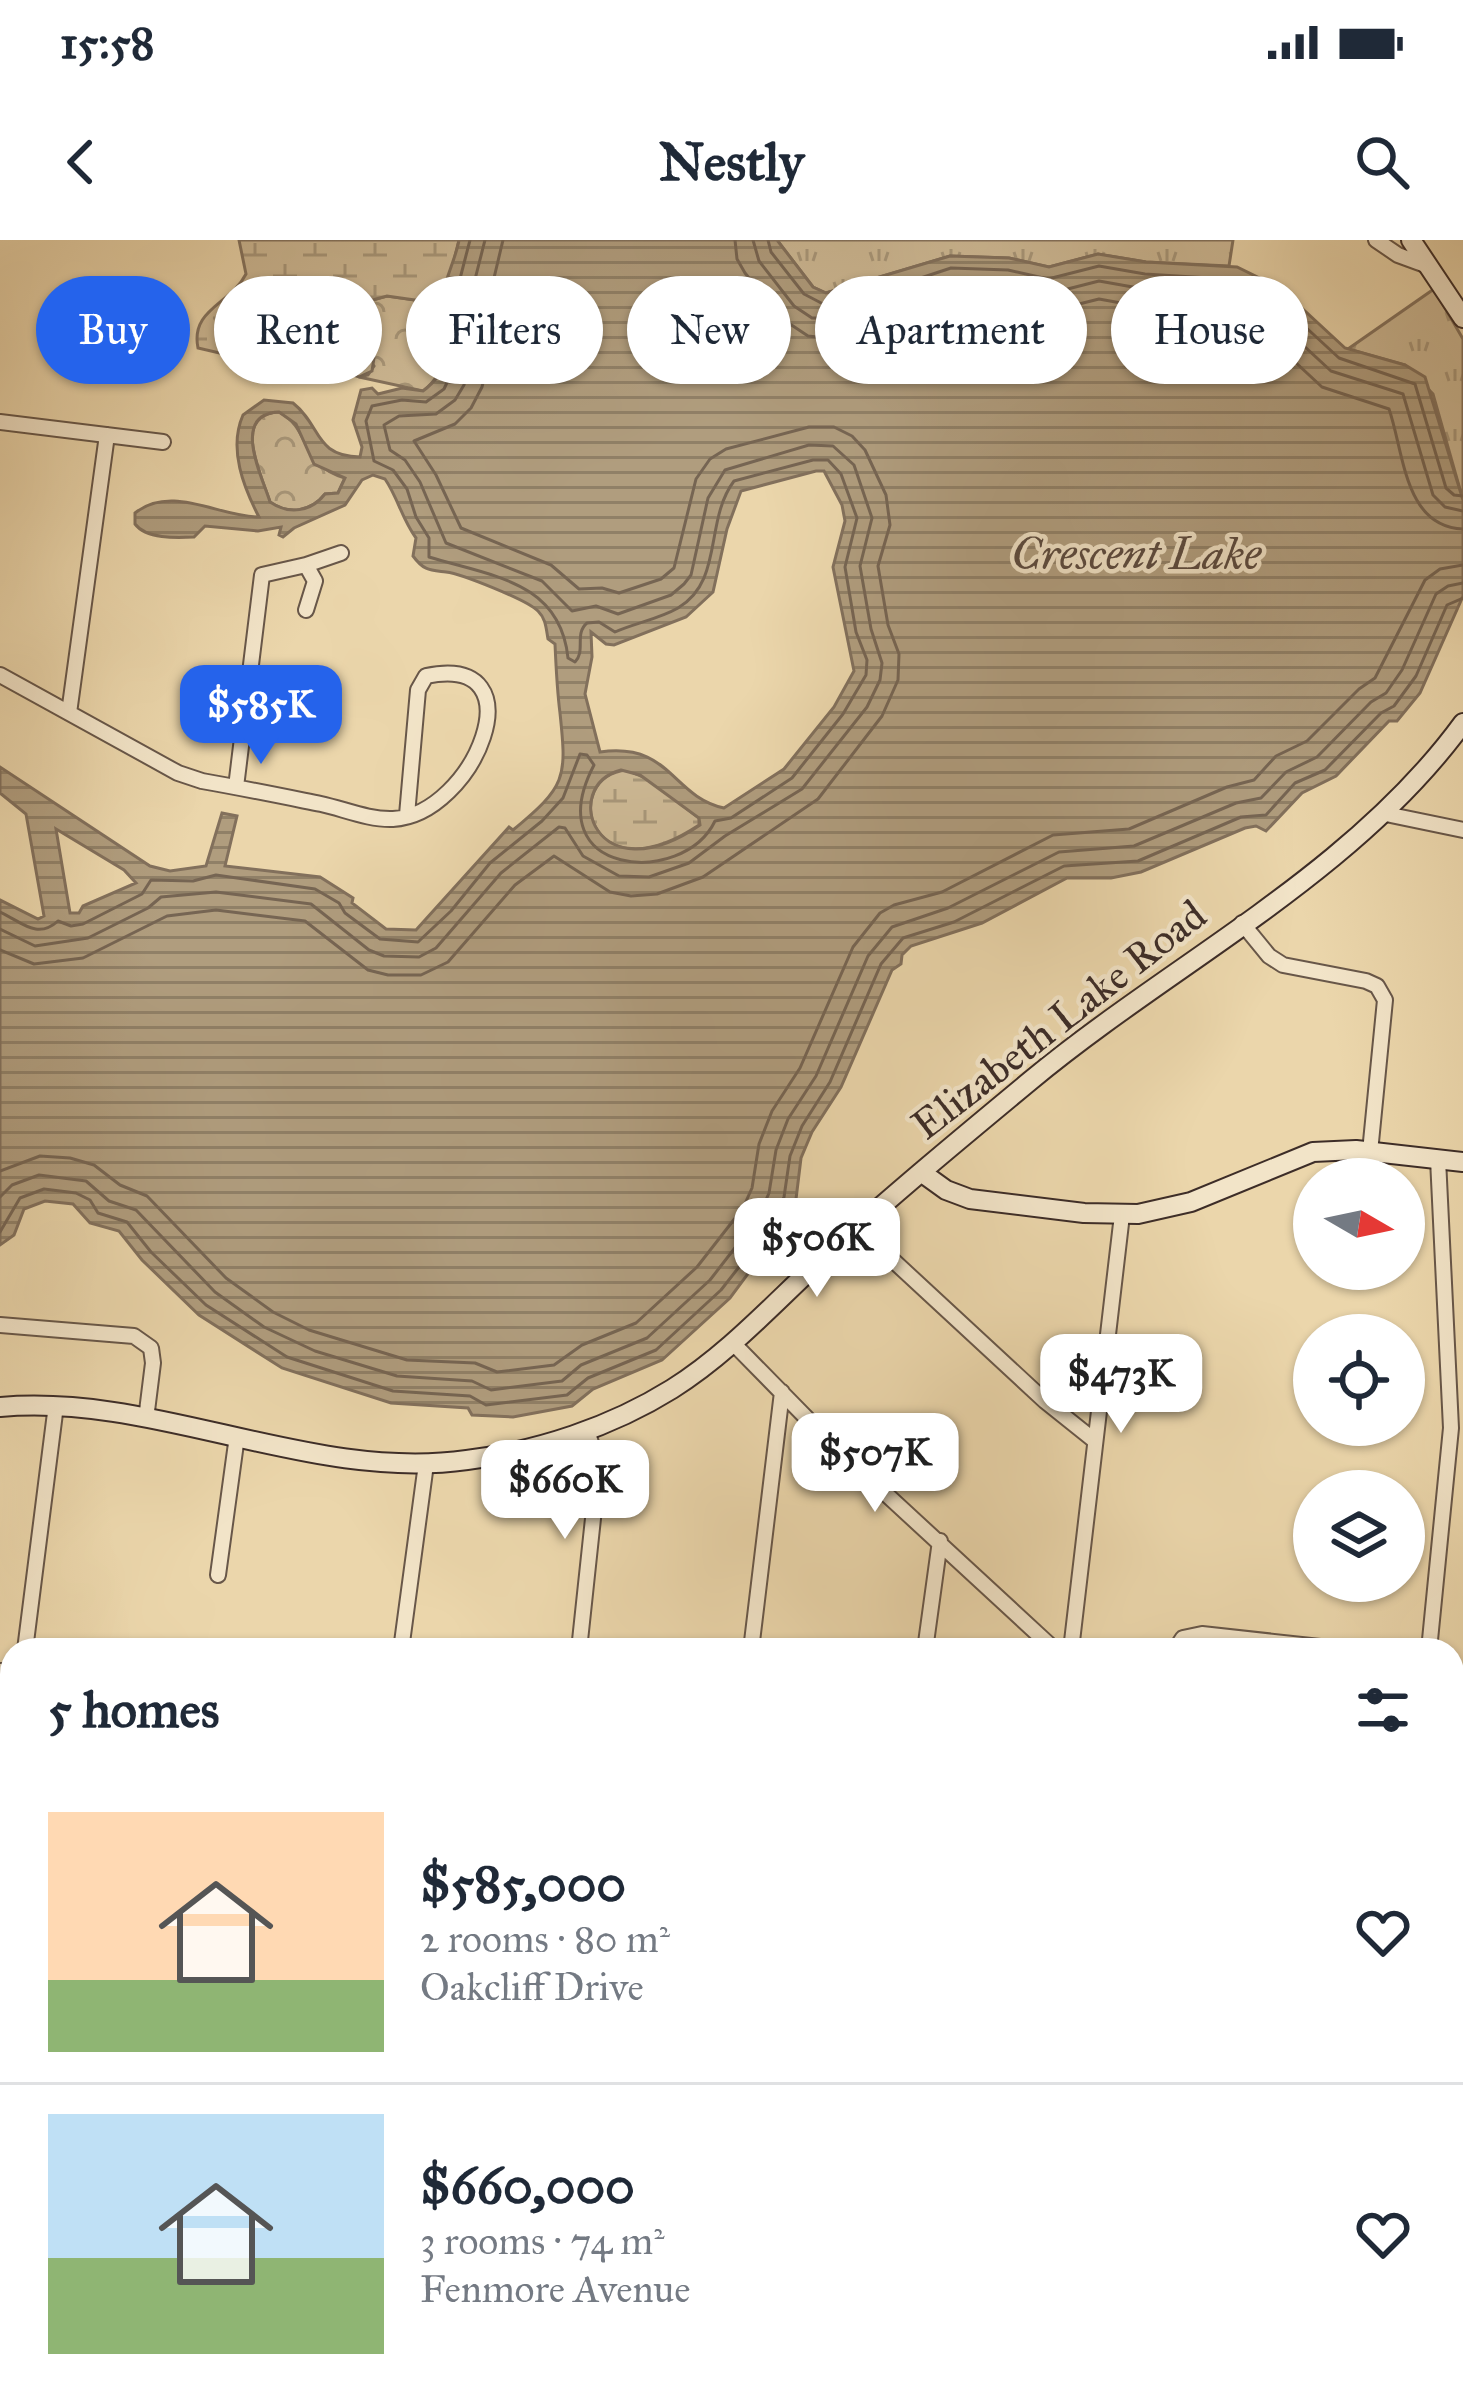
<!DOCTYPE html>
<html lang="en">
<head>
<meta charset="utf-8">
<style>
	:root { --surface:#fff; --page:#f2f2f3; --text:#1f2937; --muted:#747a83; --line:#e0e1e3; --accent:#2563eb }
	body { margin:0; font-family:"IM FELL Great Primer",serif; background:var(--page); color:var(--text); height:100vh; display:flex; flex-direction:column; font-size:45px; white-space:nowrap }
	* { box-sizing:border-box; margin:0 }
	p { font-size:39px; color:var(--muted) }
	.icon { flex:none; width:66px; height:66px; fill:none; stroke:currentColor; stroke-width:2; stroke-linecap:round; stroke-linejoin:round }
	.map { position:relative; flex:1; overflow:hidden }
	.sheet { position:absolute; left:0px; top:1398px; width:1464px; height:771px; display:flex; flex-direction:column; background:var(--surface); border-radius:36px 36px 0 0; box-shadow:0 3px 9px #0004 }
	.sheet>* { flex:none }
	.top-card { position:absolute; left:36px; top:36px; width:1392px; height:108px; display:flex; gap:24px }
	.needle { width:78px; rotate:99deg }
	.tools { position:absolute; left:1293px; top:918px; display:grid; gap:24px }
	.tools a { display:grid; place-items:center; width:132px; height:132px; border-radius:50%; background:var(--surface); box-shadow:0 3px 9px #0004; font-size:60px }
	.price { position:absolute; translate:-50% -102px; padding:0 27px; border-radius:24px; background:#fff; color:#222; font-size:39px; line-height:78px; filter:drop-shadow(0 3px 6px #0008) }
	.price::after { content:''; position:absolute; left:50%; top:72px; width:36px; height:27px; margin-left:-18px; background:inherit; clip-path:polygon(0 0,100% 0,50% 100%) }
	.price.active { background:var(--accent); color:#fff }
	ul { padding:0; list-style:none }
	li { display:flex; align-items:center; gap:36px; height:300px; padding:0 48px }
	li+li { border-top:3px solid var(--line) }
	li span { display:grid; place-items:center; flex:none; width:336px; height:240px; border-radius:0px; color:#555 }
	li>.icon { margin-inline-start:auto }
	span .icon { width:144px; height:144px; fill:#fffc; stroke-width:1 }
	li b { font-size:51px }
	h2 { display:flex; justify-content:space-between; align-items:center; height:144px; padding:0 48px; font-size:51px }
	.chip { padding:0 42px; border-radius:54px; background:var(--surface); box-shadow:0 3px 9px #0004; font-size:42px; line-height:108px }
	.chip.active { background:var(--accent); color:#fff }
	.status { display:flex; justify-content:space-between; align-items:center; height:84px; padding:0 60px; background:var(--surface); direction:ltr }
	.status svg { height:33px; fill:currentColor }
	header { display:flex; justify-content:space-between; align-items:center; height:156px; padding:0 48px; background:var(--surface); font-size:54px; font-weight:700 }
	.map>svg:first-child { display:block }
	.grass { fill:url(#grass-tufts); stroke:#85735e; stroke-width:3 }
	.forest { fill:url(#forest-crowns); stroke:#85735e; stroke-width:3 }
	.wetland { fill:url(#wetland-marsh); stroke:#85735e; stroke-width:3 }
	.water { fill:url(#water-rules); stroke:#82705c; stroke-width:3; fill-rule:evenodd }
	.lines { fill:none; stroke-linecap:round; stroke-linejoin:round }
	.shore { stroke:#766553; stroke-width:3 }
	.stream { stroke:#82705c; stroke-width:3 }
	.street-casing { stroke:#685749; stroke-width:18 }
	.secondary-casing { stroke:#3d2d28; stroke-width:22 }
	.street { stroke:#f2e4c8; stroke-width:14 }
	.secondary { stroke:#f2e4c8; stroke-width:18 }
	.labels { text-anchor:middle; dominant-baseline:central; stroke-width:9; stroke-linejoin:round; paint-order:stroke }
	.street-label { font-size:42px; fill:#3d2d28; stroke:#f2e4c8 }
	.water-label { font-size:45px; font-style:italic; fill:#5a493e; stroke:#f2e4c8 }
</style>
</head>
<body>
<div class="status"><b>15:58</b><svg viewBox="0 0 49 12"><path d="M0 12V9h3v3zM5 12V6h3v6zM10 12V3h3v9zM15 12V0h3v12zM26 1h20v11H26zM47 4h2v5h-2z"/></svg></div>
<header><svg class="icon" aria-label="back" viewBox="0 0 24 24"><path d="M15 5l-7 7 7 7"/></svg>Nestly<svg class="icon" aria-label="search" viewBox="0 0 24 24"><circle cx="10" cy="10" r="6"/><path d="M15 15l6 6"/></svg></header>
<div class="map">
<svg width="1463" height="2167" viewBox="0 0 1463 2167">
	<defs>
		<pattern id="grass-tufts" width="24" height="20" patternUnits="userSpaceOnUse" patternTransform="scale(3)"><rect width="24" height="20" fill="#cdb995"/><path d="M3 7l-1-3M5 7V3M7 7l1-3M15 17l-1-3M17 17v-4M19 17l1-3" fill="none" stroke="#a8977a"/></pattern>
		<pattern id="forest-crowns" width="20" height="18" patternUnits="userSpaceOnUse" patternTransform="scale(3)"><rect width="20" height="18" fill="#cdb995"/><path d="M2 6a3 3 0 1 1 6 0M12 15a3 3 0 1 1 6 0" fill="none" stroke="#a8977a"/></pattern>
		<pattern id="wetland-marsh" width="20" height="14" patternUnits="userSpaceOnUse" patternTransform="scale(3)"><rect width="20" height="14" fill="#cdb995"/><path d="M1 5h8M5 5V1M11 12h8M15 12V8" fill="none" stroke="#a8977a"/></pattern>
		<pattern id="water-rules" width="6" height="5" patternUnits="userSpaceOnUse" patternTransform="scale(3)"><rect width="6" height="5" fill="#b09d7e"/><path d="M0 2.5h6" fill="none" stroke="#908067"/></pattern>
	</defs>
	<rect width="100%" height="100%" fill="#ebd6ab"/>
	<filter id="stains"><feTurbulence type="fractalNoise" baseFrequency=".00167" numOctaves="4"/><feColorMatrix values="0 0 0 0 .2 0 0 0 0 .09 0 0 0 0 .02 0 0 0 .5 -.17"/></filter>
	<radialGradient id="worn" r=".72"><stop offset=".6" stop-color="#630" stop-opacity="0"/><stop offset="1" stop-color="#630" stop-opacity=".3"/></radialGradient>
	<path class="grass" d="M777,0h456l-4,26 -83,-4 -48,-8 -49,13 -40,-9 -59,-2 -124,37 -13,-6z
		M1434,49l29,50v161l-30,-106 -28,-29 -57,-16z"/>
	<path class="forest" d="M387,56l56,8c7,30 7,67 -20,87l-64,-14 9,-2 6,-9 -12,-15 -13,3 -30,-5 -3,-3 5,-32z
		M279,172c33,17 19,52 66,66l-7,15 -13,1c-14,18 -37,21 -55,8 -8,-26 -40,-88 9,-90z"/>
	<path class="wetland" d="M239,0h220l-16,64 -56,-8 -66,18 -5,25 2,10 31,5 20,-2 5,6 -2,13 -13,6 -46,-15 -72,-4 -43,-10c-8,-39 33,-44 48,-74z
		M627,530l21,9 51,39v7c-111,74 -140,-48 -72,-55z"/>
	<path class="water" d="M459,0h318l36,47 13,6 124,-37 59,2 40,9 49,-13 48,8 91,5 43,21 65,60 60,17 20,12 38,123v96l-43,97 -23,28h-8l-53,55 -34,17 -36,38 -10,-5 -11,2 -104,44 -30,6h-44l-85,45 -71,23 -9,9 -1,9 -9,6 -51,117 -29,45 -11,26 -5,41 -9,22 -57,77 -68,62 -69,29 -21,17 -59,11 -41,-2 -4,-7 -77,-5 -109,-35 -83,-53 -57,-55 -23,-29 -29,-8 -17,-19 -28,-3 -21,8 -10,26 -14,10v-345l38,19 6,-3 -18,-102 -26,-21v-26l150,99 20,5 36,-5 16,-53 15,3 -12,50 95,11 33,21 -1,5 34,26 30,1 93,-103 4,3c53,-44 54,-51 47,-117 -3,-23 -4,-46 -5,-69l-7,-5c-2,-11 -2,-20 -10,-28 -11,-11 -76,-37 -92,-39 -16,-2 -22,-1 -33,-16l3,-18c-14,-19 -18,-40 -31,-59l-12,-4 -11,5 -17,25 -51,23 -11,9 -4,-2 2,-8 -23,4 -53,-5 -11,11c-18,1 -48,2 -59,-13v-11c37,-29 84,4 124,4 -15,-29 -31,-68 -16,-102l21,-15 29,3c29,23 21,53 67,54l2,-10 -9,-27 8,-30 11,-2 6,6 24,-6 21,3c37,-27 18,-59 20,-93 1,-19 13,-39 16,-58zM279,172l17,12 18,40 31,14 -7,15 -13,1c-14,18 -36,21 -55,8 -8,-26 -40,-88 9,-90zM816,231h8l18,34 3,16 -12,46 21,104 -20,36 -50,62 -60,39c-53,-12 -53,-66 -124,-56l-15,-58 7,-37 -1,-25 15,12 8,1 72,-28 27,-25 14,-63 14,-38zM621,530l19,5 59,43 1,7c-105,72 -141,-39 -79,-55zM56,589l68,41 12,13 -53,23 -4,7h-9z
		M1452,1980l11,9v178h-38l-13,-10h40z
		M12,2100v57h228l-4,10h-236z"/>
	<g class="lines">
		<path class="shore" d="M735,0l2,19 8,14 36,45 27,18 18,2 26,-3 103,-34 48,2 44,9 52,-13 44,8 88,4 23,13 68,63 67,22c15,43 15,118 74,120
			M753,0l6,21 35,45 18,12h35l106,-35 52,2 43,9 51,-13 45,8 90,5 31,16 66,61 72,23 30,101 12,12 18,4
			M768,0l3,12 33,42 21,11 20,-2 106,-35 57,2 40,9 51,-13 46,8 96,6 33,18 65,60 76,26 31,104 8,7 9,1
			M0,672c22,10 37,28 58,9l13,5 12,-2 59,-30 9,-14 42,1 23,-6 99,14 24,14 6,10 35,26 38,3 33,-31 39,-48 52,-42 21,-23 17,-44 7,1 7,10c-58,111 89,123 121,56l16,-3 61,-40 51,-64 23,-39 1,-15 -11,-28 -11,-65 12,-49 -16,-44 -13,-14h-15l-79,21c-30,40 -10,100 -56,127 -19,11 -43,15 -63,24l-16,-10 -12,1c-13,11 -1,28 -12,39l-7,-4c-8,-77 -77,-82 -139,-101v-19l-13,-21 -9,-28 -14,-19 -19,-9 -8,-40 6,-15 30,-6 24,2 18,-13 12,-26 3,-43 -4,-22 15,-58
			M0,689l35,17 53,-8 60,-30 13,-11 55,-5 95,12 58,46 15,6 35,1 17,-9 65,-75 58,-46 6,1 18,28 36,20 30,1 40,-14 36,-27 77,-47 65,-82 13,-27 2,-17 -11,-34 -11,-63 12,-48 -18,-53 -21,-19 -24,-1 -84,25 -17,28 -17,77 -7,9 -13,11 -53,19 -22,-8 -24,5 -30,-30 -96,-38 -26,-61 -15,-22 -15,-10 -6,-25 15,-9 37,-2 19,-14 9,-15 10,-41 -4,-45 15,-59
			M0,710l34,14 49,-6 84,-42 49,-6 89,11 63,49 20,5h33l27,-13 67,-77 39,-29 56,36 21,4 26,-2 46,-17 115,-78 64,-83 16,-36 1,-26 -11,-29 -10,-59 12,-41 -4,-30 -21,-45 -13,-14 -18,-9h-25l-83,22 -16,10 -14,20 -22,89 -13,11 -42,14 -17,-5 -23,1 -28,-24 -90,-37 -25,-53 -22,-34 41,-17 16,-16 11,-21 10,-41 -3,-47 14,-59
			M0,931l40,-15 30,2 24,7 26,20 27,11 79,82 47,34 36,18 98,30 68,3 22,9 57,-7 28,-20 54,-22 61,-56 46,-59 9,-20 7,-44 13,-33 28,-43 53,-121 27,-34 14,-8 48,-13 111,-57 76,-6 98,-42 27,-7 22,-24 31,-15 52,-52 16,-11 50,-98 15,-11 23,-4
			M0,957l12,-12 27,-10 47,6 23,20 27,9 79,82 49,35 51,24 82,25 75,5 19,9 71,-9 19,-16 66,-27 63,-58 48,-62 11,-25 7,-43 12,-31 28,-43 52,-120 24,-29 56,-19 111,-56 75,-6 102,-43 25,-5 25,-26 31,-15 54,-55 15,-9 16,-23 34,-76 12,-8 15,-3
			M0,992l20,-34 24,-9 32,4 14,7 8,13 29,9 24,30 55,53 81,52 106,34 77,5 16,9 81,-10 21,-17 68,-28 65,-60 50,-64 13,-29 6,-41 12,-30 28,-44 51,-118 22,-26 51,-16 110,-56 74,-5 103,-44 25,-2 29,-32 30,-13 56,-57 13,-7 22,-30 31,-71 16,-7"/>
		<path class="stream" d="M1285,2167l31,-4 14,-6"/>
		<g class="street-casing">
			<path id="street" d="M1376,0l22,15 30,11
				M0,182l163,20
				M306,325l35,-12
				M0,435l178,98 24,8c40,7 79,15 119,23 23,5 48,16 72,15 81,-4 148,-167 33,-143l-8,14 -11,125
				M69,473l38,-278
				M236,547l26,-212 44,-10 9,16 -9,29
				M1381,573l82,17
				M1242,683l27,33 14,9 83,16 11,5 8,14 -15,152
				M857,987l188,174 50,40
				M0,1085l134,11 17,12 2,15 -7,56
				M732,1102l102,104 221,204
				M218,1335l19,-139
				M25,1410l31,-245
				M401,1410l25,-186
				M579,1410l18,-169 -1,-22 -9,-29
				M751,1410l31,-258
				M925,1410l15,-109
				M1071,1410l51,-435
				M1175,1410l8,-12 19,-4 146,16
				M1429,1410l22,-222 -13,-269
				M0,1431l12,2
				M0,1580l12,1
				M1452,1602l11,1
				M0,1745l12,2
				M1452,1779l11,1
				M0,1910l12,2
				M0,2066l12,1
				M749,2157l76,10
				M402,2167l2,-10"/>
		</g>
		<g class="secondary-casing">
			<path id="secondary" d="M1411,0l52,78
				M921,932l25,18 24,9 114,14 54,1 53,-12 122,-50 43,-2 107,12
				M0,1167c157,-14 310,75 467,53 71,-9 144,-33 205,-71 56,-35 102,-86 151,-131 67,-61 137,-119 207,-177 142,-118 322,-206 433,-358"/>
		</g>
		<use href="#street" class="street"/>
		<use href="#secondary" class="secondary"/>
	</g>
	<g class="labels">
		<g class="street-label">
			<text transform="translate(1059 780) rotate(-38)">Elizabeth Lake Road</text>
		</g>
		<g class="water-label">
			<text x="1136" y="313">Crescent Lake</text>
		</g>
	</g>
	<rect width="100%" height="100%" filter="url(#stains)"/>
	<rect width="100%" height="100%" fill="url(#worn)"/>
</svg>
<div class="tools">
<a><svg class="needle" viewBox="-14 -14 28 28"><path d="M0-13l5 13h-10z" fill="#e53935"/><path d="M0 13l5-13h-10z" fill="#747a83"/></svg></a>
<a><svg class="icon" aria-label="locate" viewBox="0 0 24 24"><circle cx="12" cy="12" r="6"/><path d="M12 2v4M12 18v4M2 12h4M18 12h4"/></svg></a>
<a><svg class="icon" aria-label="layers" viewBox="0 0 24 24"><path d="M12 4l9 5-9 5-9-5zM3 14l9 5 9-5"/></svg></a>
</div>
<b class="price active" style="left:261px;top:527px">$585K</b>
<b class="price" style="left:817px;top:1060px">$506K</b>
<b class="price" style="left:1121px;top:1196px">$473K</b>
<b class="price" style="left:875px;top:1275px">$507K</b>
<b class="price" style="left:565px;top:1302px">$660K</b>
<div class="top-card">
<a class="chip active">Buy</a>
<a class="chip">Rent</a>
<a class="chip">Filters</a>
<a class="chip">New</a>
<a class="chip">Apartment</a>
<a class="chip">House</a>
</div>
<section class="sheet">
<h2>5 homes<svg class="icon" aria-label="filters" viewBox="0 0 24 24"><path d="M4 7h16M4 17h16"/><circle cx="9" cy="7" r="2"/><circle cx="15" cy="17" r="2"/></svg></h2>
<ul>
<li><span style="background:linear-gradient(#ffd9b3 70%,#8fb573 0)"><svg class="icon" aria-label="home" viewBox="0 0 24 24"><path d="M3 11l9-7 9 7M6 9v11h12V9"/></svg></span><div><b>$585,000</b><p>2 rooms · 80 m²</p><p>Oakcliff Drive</p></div><svg class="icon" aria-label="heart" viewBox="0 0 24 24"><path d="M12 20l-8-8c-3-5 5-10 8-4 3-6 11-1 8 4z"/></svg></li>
<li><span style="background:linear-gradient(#bfe0f5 60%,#8fb573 0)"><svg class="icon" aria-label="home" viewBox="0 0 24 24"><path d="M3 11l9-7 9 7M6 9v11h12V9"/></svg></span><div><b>$660,000</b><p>3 rooms · 74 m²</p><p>Fenmore Avenue</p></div><svg class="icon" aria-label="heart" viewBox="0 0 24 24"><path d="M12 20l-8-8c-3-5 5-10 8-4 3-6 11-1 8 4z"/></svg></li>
</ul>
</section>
</div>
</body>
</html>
